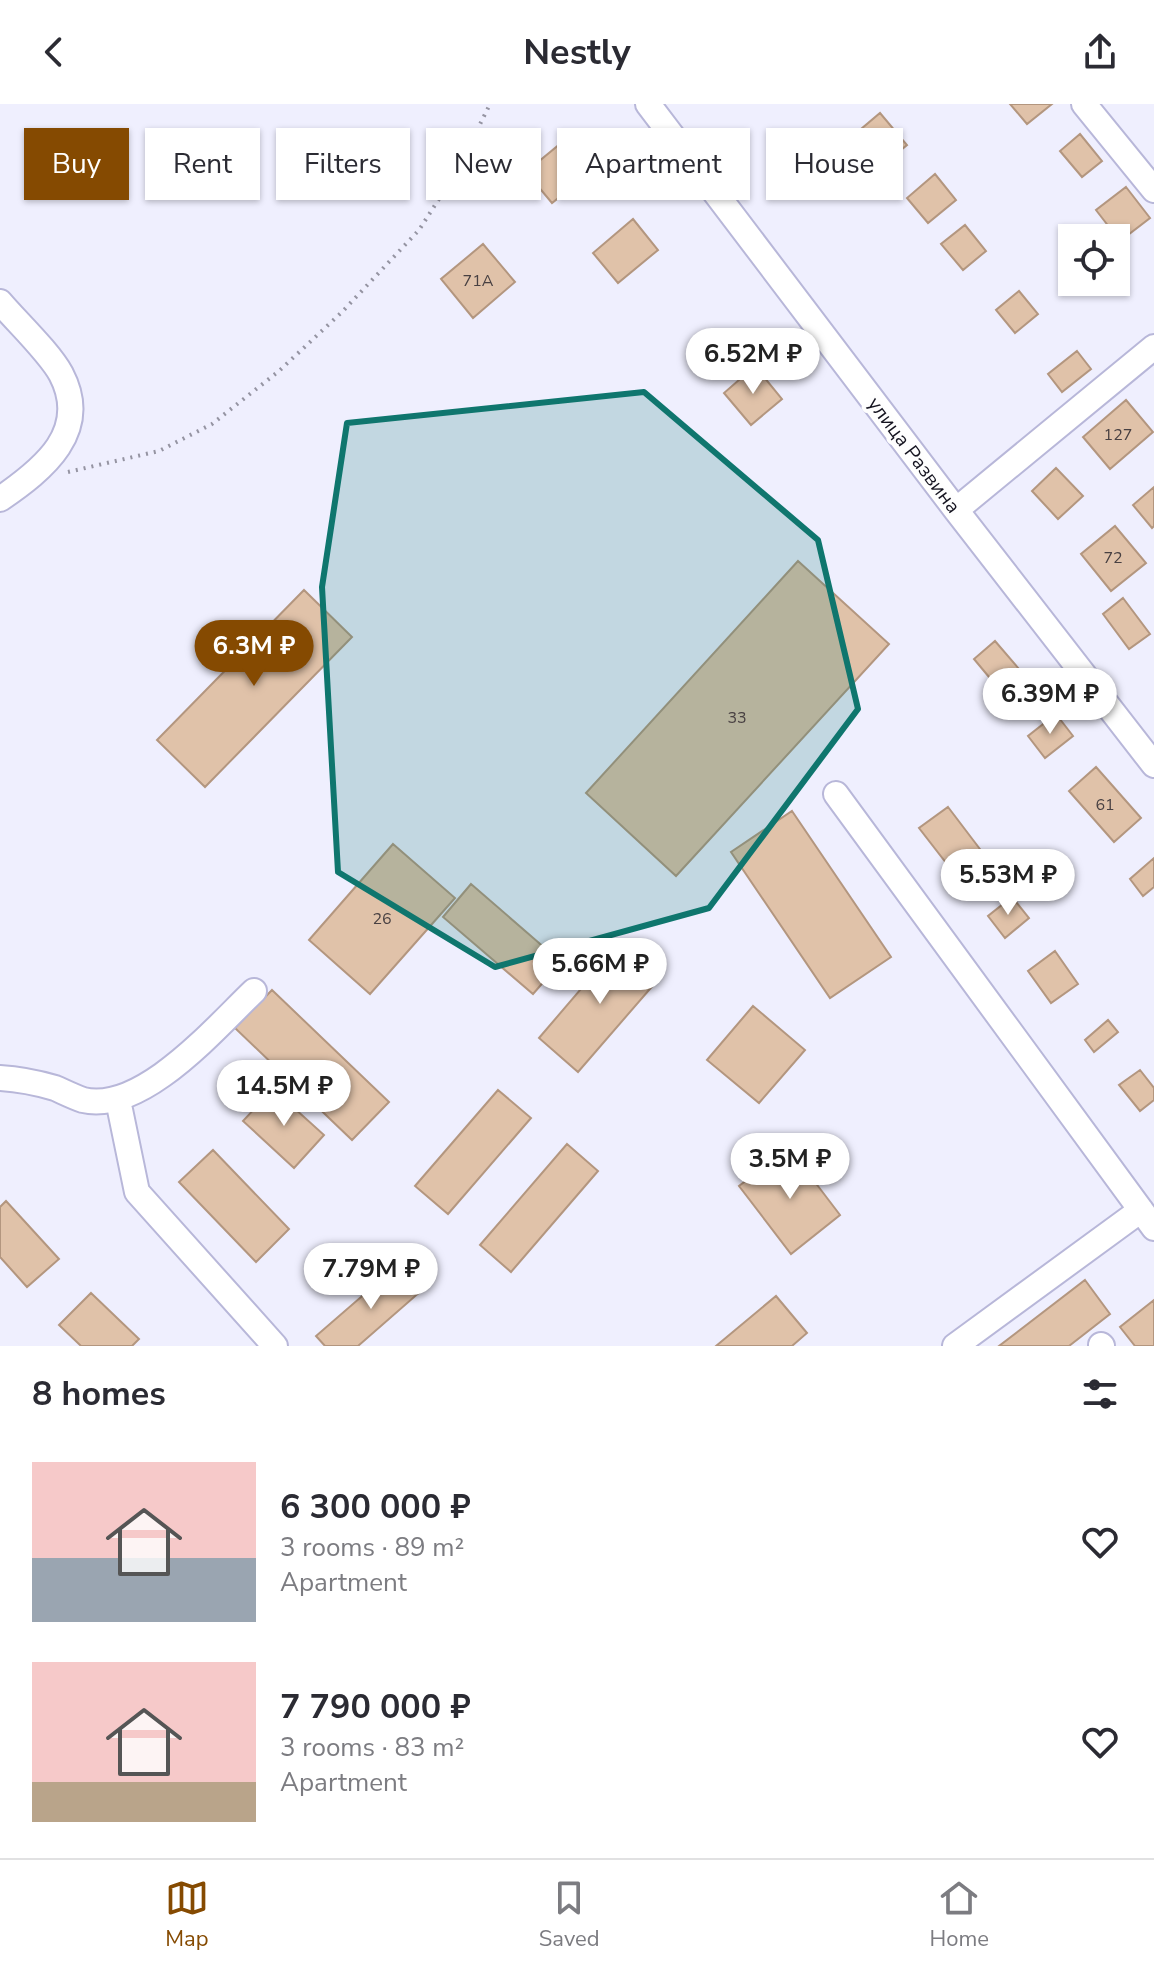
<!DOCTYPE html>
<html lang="en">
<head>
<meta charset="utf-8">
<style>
	:root { --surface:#fff; --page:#f2f2f3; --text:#2b2b33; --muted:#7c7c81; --line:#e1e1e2; --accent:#854a01 }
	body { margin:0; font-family:"Nunito Sans",sans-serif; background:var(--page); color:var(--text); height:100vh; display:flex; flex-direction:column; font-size:30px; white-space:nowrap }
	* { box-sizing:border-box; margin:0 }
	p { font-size:26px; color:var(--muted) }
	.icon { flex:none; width:44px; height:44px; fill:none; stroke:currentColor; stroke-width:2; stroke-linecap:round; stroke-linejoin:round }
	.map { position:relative; height:1242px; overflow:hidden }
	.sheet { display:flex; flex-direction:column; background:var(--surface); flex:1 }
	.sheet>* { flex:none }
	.top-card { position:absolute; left:24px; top:24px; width:1106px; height:72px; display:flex; gap:16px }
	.buttons { position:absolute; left:1058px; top:120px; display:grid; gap:16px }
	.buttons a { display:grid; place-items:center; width:72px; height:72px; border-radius:0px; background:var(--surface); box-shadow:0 2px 6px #0004; font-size:40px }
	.price { position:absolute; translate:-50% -68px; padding:0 18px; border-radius:28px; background:#fff; color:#222; font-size:26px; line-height:52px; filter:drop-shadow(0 2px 4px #0008) }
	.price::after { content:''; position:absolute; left:50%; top:48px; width:24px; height:18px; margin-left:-12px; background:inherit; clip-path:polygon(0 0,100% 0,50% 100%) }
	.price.current { background:var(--accent); color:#fff }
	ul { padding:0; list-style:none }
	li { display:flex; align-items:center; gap:24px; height:200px; padding:0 32px }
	li span { display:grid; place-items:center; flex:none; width:224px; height:160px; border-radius:0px; color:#555 }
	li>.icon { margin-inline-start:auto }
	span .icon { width:96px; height:96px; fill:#fffc; stroke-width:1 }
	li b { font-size:34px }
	h2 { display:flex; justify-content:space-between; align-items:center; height:96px; padding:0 32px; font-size:34px }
	.pill { padding:0 28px; border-radius:0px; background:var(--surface); box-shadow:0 2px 6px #0004; font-size:28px; line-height:72px }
	.pill.current { background:var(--accent); color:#fff }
	header { display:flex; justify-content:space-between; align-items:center; height:104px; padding:0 32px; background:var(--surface); font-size:36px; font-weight:700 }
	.tabs { display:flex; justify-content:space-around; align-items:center; height:112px; border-top:2px solid var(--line); background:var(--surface); font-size:22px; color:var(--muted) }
	.tabs a { display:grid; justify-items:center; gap:4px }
	.tabs .current { color:var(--accent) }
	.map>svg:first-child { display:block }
	.building { fill:#e0c2a9; stroke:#b3967f; stroke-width:2 }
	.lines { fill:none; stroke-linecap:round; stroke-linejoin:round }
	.minor-casing { stroke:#b8b7d9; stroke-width:28 }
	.path { stroke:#9594a2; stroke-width:4; stroke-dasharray:2 6; stroke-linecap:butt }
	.minor { stroke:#fff; stroke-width:24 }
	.marked { fill:#0f766e; fill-opacity:0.2; stroke:#0f766e; stroke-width:6; stroke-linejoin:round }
	.labels { text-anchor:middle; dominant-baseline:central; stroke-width:8; stroke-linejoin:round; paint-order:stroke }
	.number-label { font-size:16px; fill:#484042 }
	.street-label { font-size:20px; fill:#151420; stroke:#fefefe }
</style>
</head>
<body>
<header><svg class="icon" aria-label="back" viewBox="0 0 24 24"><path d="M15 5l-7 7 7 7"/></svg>Nestly<svg class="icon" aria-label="share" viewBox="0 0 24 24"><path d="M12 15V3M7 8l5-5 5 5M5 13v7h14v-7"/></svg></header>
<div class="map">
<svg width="1154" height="1242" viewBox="0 0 1154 1242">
	<rect width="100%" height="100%" fill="#efeffe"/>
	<path class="building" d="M1010,0h42l-25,20z
		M880,9l27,32 -27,22 -26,-32z
		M1080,30l22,27 -20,16 -22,-26z
		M566,35l26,32 -40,32 -26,-31z
		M935,70l21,26 -28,23 -21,-25z
		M1126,83l24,31 -30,23 -24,-31z
		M633,115l25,31 -40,33 -25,-30z
		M965,121l21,26 -23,19 -22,-26z
		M483,140l32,38 -42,36 -32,-39z
		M1019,187l19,23 -23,19 -19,-23z
		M1077,247l14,18 -29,23 -14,-18z
		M755,262l27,33 -31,26 -27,-32z
		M1126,296l27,32 -43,37 -27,-32z
		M1056,364l27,28 -25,23 -26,-28z
		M1154,383v39l-2,2 -19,-23z
		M1115,422l31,37 -35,28 -30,-37z
		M798,457l91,83 -213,232 -90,-83z
		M304,486l48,47 -147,150 -48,-47z
		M1123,494l27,36 -21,15 -26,-35z
		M995,537l36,42 -22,18 -35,-42z
		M1056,610l17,22 -28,22 -17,-22z
		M1096,663l45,51 -27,24 -45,-51z
		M948,703l41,54 -28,21 -42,-54z
		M792,707l99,146 -61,41 -99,-146z
		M393,740l62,54 -85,96 -61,-54z
		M1154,754v29l-11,9 -13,-17z
		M471,780l90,78 -28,32 -90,-77z
		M1012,793l17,21 -24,20 -17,-22z
		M622,837l40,34 -84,97 -39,-34z
		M1055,847l23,33 -27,19 -23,-32z
		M272,886l117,112 -37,38 -117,-112z
		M753,902l52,44 -46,53 -52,-43z
		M1108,916l10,12 -24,20 -9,-12z
		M1140,966l14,18v12l-14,11 -21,-26z
		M273,985l51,46 -30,33 -51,-47z
		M498,986l33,28 -83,96 -33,-28z
		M567,1040l31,27 -87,101 -31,-27z
		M789,1044l51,67 -49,39 -52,-68z
		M213,1046l76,79 -33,33 -77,-80z
		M6,1097l53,58 -32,28 -27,-30v-50z
		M398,1161l23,26 -63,55h-33l-9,-10z
		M1085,1176l25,34 -41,32h-70z
		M91,1189l48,46 -7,7h-51l-22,-21z
		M776,1192l31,37 -15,13h-76z
		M1154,1196v46h-19l-15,-19z"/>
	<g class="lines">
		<g class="minor-casing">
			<path id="minor" d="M648,0l308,406 198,255
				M1084,0l70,86
				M0,198c17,20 49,50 61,72 30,57 -17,95 -61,125
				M956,406l198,-163
				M836,690l318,434
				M0,974c17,1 38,5 55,10 9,4 19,9 28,12 59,14 132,-72 171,-109
				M118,996l19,92 138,154
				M1101,1241l1,1
				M955,1242l186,-136"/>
		</g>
		<path class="path" d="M68,368l91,-21 53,-27 67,-53 63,-59 77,-82 38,-59 33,-67"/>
		<use href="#minor" class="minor"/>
	</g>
	<path class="marked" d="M644,288l174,148 40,169 -149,199 -214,59 -157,-95 -16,-285 25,-164z"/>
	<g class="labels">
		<g class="number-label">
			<text x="478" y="177">71А</text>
			<text x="1118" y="331">127</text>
			<text x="1113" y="454">72</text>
			<text x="737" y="614">33</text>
			<text x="1105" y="701">61</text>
			<text x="382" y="815">26</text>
		</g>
		<g class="street-label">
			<text transform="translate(914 351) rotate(53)">улица Развина</text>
		</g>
	</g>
</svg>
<div class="buttons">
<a><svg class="icon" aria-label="locate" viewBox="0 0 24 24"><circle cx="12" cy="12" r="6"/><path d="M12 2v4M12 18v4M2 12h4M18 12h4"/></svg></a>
</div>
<b class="price" style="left:753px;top:292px">6.52M ₽</b>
<b class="price current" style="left:254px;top:584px">6.3M ₽</b>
<b class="price" style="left:1050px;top:632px">6.39M ₽</b>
<b class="price" style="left:1008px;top:813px">5.53M ₽</b>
<b class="price" style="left:600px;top:902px">5.66M ₽</b>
<b class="price" style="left:284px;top:1024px">14.5M ₽</b>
<b class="price" style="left:790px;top:1097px">3.5M ₽</b>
<b class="price" style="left:371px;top:1207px">7.79M ₽</b>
<div class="top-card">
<a class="pill current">Buy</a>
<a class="pill">Rent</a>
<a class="pill">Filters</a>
<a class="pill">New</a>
<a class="pill">Apartment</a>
<a class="pill">House</a>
</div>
</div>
<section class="sheet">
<h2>8 homes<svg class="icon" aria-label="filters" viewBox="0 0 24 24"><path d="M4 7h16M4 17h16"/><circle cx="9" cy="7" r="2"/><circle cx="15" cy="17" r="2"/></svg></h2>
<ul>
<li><span style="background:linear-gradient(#f6c9c9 60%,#9aa5b1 0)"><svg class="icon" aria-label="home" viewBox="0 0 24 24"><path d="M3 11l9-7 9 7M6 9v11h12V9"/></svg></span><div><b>6 300 000 ₽</b><p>3 rooms · 89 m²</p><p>Apartment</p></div><svg class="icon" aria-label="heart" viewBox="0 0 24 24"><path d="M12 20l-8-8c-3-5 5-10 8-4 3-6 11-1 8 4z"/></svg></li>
<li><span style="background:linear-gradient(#f6c9c9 75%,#b9a48a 0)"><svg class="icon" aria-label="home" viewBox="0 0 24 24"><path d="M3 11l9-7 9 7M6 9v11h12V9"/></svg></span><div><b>7 790 000 ₽</b><p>3 rooms · 83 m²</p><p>Apartment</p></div><svg class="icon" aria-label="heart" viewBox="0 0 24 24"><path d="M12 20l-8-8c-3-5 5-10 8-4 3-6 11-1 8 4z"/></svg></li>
</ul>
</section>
<nav class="tabs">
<a class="current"><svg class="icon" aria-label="map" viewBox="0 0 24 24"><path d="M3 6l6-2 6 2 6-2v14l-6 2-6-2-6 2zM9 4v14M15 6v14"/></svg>Map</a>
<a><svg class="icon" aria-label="saved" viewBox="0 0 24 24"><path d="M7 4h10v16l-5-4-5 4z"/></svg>Saved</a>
<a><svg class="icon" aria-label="home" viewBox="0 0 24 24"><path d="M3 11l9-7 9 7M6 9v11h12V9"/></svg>Home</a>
</nav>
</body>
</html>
